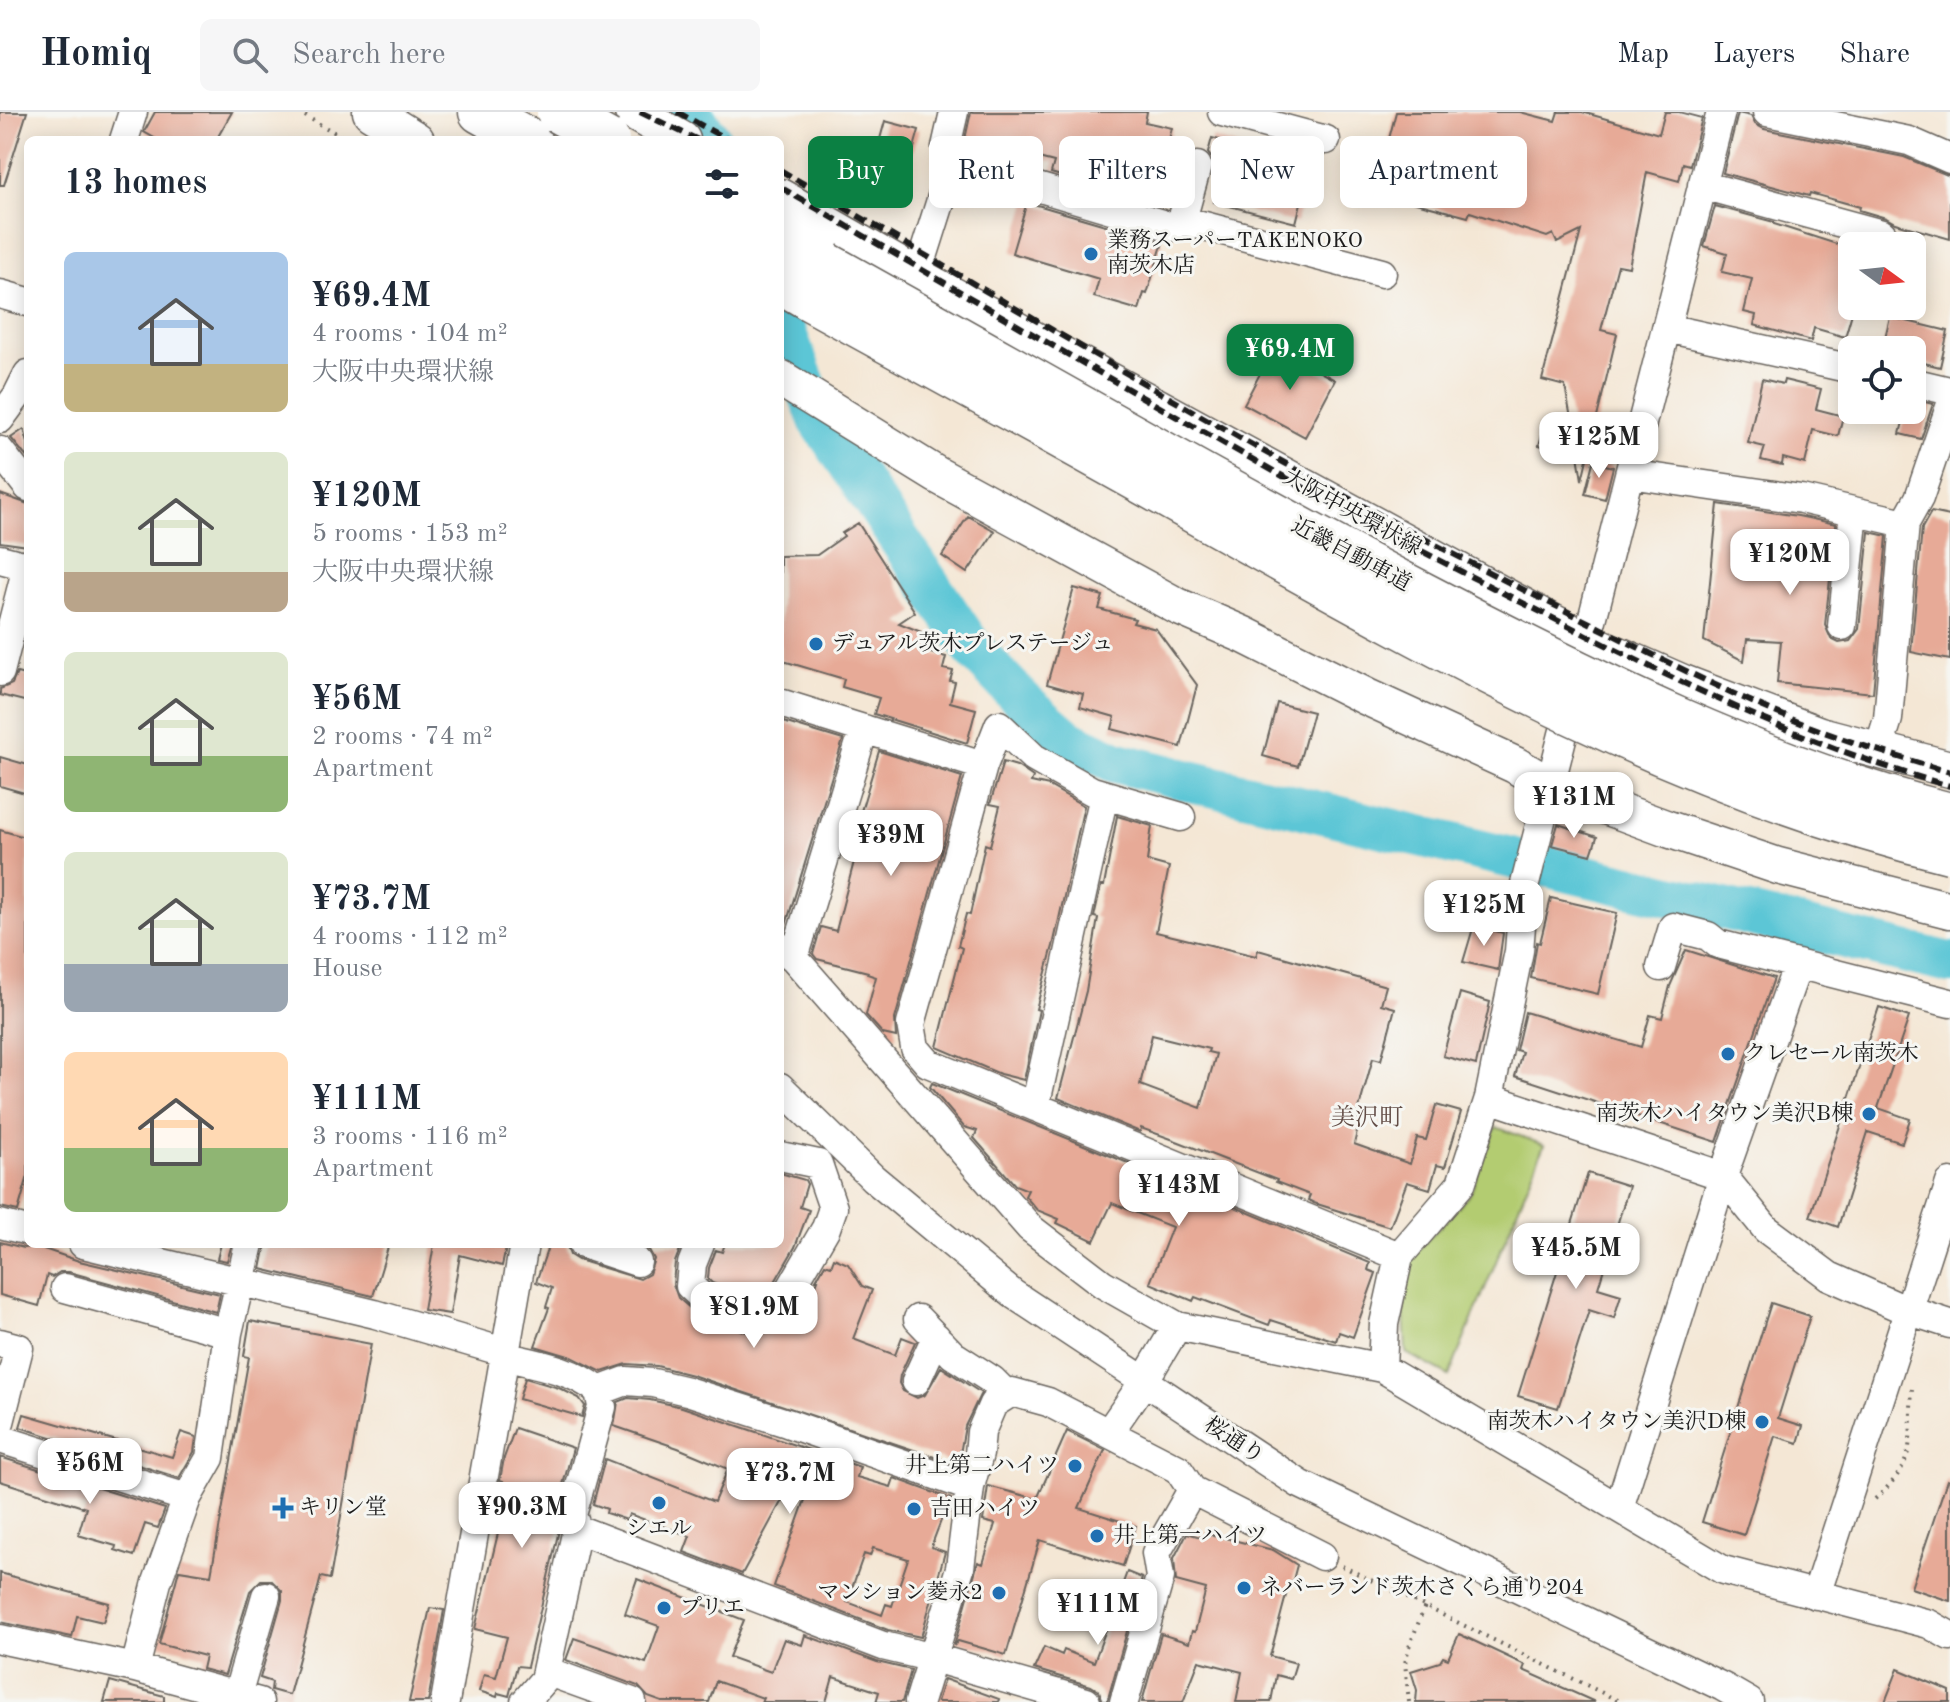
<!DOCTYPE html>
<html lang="en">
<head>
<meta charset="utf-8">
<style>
	:root { --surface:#fff; --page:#f6f6f7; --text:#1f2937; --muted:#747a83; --line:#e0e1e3; --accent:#0b8043 }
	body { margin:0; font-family:"Old Standard TT","Noto Serif JP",serif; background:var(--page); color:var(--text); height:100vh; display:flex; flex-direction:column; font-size:30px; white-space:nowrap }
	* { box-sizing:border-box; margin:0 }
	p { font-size:26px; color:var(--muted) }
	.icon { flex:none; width:44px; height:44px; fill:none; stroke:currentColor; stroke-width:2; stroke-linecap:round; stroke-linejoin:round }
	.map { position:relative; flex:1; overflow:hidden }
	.drawer { position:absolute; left:24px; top:24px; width:760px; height:1112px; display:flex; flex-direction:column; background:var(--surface); border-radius:12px; box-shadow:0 4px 20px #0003 }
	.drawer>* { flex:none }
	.top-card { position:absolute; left:808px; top:24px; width:760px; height:72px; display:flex; gap:16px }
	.needle { width:52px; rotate:105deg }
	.controls { position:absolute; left:1838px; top:120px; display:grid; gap:16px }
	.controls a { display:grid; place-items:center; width:88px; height:88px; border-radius:12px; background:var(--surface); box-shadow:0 4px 20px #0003; font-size:40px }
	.price { position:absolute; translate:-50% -68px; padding:0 18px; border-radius:16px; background:#fff; color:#222; font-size:26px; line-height:52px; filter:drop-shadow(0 2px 4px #0008) }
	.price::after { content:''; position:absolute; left:50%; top:48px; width:24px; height:18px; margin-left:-12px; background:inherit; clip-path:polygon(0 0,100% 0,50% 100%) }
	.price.active { background:var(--accent); color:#fff }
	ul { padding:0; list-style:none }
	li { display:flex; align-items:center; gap:24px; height:200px; padding:0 40px }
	li span { display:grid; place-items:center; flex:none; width:224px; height:160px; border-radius:12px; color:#555 }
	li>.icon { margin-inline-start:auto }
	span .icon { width:96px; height:96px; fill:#fffc; stroke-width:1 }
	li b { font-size:34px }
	h2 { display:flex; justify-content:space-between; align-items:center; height:96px; padding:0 40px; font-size:34px }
	.pill { padding:0 28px; border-radius:12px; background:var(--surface); box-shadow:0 4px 20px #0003; font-size:28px; line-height:72px }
	.pill.active { background:var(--accent); color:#fff }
	header { display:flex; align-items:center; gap:48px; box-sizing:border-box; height:112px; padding:0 40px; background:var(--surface); border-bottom:2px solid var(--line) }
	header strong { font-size:38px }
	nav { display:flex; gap:44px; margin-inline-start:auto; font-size:28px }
	.search { width:560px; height:72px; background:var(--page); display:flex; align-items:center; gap:20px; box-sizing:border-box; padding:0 28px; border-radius:12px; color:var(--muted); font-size:30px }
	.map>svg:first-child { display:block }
	.green { fill:#b3cc71; stroke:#687446; stroke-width:2 }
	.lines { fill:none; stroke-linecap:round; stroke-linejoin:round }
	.river { stroke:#5cc6d6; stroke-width:42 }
	.building { fill:#e7aa97; fill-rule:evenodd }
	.minor-casing { stroke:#68635d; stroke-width:31 }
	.major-casing { stroke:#68635d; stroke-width:39 }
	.highway-casing { stroke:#68635d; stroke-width:45 }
	.path { stroke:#68635d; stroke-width:4; stroke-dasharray:2 6; stroke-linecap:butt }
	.minor { stroke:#fff; stroke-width:28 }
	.major { stroke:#fff; stroke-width:36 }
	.highway { stroke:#fff; stroke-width:42 }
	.rail { stroke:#1c1c1c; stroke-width:6; stroke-dasharray:12 6; stroke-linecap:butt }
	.highway-bridge-casing { stroke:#68635d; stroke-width:45; stroke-linecap:butt }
	.highway-bridge { stroke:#fff; stroke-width:42 }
	.poi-dot { fill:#1f6fb2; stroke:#f6f6f2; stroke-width:3 }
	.labels { text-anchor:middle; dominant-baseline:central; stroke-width:6; stroke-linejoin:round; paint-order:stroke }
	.poi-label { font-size:22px; fill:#1c1c1c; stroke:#f6f6f2; text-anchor:start }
	.street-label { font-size:22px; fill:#1c1c1c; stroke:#f6f6f2 }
	.neighbourhood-label { font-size:24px; fill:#634e47; stroke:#f6f6f2 }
</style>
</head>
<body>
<header>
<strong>Homiq</strong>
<div class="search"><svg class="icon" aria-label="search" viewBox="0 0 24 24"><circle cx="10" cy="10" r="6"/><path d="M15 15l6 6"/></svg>Search here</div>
<nav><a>Map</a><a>Layers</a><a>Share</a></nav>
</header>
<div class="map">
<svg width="1950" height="1590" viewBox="0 0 1950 1590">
	<rect width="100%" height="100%" fill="#f6f6f2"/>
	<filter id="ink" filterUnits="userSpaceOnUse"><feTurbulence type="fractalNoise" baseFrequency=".0125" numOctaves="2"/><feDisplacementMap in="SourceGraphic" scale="16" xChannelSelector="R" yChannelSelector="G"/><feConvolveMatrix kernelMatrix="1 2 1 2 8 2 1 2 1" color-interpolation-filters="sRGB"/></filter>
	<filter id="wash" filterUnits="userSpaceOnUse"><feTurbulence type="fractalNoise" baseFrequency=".006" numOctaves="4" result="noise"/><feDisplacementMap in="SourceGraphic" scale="32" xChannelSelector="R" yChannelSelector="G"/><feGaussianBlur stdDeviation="1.8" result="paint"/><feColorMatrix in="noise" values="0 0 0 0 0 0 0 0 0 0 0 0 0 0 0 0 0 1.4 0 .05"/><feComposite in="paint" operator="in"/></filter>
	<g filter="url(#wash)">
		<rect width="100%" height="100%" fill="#f4e7d5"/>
		<path class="green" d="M1496,1015l48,18 -95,231 -43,-23 -3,-60 10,-38 57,-61z"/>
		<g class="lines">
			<path class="river" d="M690,0l21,28
				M780,206l39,102 154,229 52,54 42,36 48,23 75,19 760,182"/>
		</g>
		<g id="blocks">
			<path class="building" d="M0,0h27l-23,73h-4z
				M155,0h77l-16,28h-58l-14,-8z
				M971,0h176l-2,10 27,6 -20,75 -101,-30 3,-11 -89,-23z
				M1396,0h124l35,9 3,-9h24l77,22 6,-22h14l23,6 -12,47 -7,-2 -4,18 -32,-9 -18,95 -11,-2 -17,65 16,4 -35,146 -4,-25 -39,-10 7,-23 27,7 -8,-43 -23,-6 39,-149 -24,12 -4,-9 -6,3 -77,-25 -2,5 -93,-25z
				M1738,1l13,3 4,8 9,5 140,28 46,19v63l-55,-16 -9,-5 -27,-8 1,-3 -50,-14 -1,3 -86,-23z
				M885,9l34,9 -10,36 -34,-9z
				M1212,26l33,9 -4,18 -30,-8 -3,-4z
				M1223,54l82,21 -9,36 -82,-21z
				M1027,90l136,40 -16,52 -3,-1 -5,17 -45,-13 5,-18 -87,-26z
				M1715,94l59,16v2l78,25v64l-7,24 -31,-9 -3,13 -57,-16 2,-10 -12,-3 8,-33 -30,-7 5,-19 -23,-7z
				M1890,205l58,14 -8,36 -28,-7v-10h-30z
				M1274,235l61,33 -30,57 -61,-33z
				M1762,267l21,5 1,-4 37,9 -5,20 27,7 -5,20 -25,-6 -8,34 -22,-6 -1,7 -21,-5 4,-13 -17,-4z
				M1912,287l21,5 -12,35 -21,-5 6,-24h6z
				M24,317l4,14v16l-17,-21z
				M1593,350l20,5 -8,32 -20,-5z
				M0,382l28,10v42l-28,-4z
				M1718,392l80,12 38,8 -11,101 6,14 8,4 11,-2 9,-12 10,-97 18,4 -14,157 -96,-10 4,-42 -34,-2 -3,22 -40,-20z
				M1931,400l19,4v144l-39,-8 11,-124z
				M968,404l27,15 -28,42 -25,-17z
				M858,411l57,89 -16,11 37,15 -5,15 15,4 -3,12 10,2 -3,10 5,1 -5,20 26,7 -9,34 -93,-29 5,-16 -37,-11 2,-8 -64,-19v-104l37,-1 27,-19 -2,-3z
				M1074,476l29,8 -4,13 36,10 -2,4 23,6 41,56 -16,62 -69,-18 3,-12 -35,-10 3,-13 -36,-10z
				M17,561l11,3v26l-28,-7v-6l12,-5z
				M1277,591l36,9 -15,54 -35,-10z
				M780,609l63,19 -59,191 -4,-1z
				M879,639l83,26 -67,242 1,18 -13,-3 -17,-19 10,-38 -9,-3 1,-2 -51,-13 -4,-5 8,-27 15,4 21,-81 -7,-2z
				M0,645l28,8v29l-28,-8z
				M1003,650l14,4 16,11 -2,5 18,4 35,20 -31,140 -17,63 3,1 -15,70 -24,-6 -63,-27 25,-99 -4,-2 8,-32 4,1 15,-71 5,2 10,-40 -10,-2z
				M1117,704l35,10 -5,35 22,6 -13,65 100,24 2,-6 128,36 -5,18 14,4 -14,52 -8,-2 -17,61 4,1 -6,24 56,20 7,-26 9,2 10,-35 25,7 -16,55 -8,-2 -7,24 -23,-7 -17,45 -76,-24 -6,-3 2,-5 -34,-13 1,-2 -103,-40 -33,-12 -1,4 -82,-34 28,-107 12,-73 -4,-1 7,-31h3zM1152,923l57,14 -1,3 8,2 -15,54 -61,-23z
				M1558,712l39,13 -6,18 -39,-10z
				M0,718l28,8v338l-10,35 -18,-4z
				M1551,786l66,15 -19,81 -67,-16 6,-36 3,1z
				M1474,813l29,8 -5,37 -35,-8z
				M1686,838l88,28 -57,164 -202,-66 7,-24 -6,-2 9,-38 116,35 9,-32 12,3 8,-32z
				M1460,881l30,9 -14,63 -33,-9z
				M1879,895l30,10 -31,91 32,11 -8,24 -34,-11 -30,95 -28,-10z
				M932,971l196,80 25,12 -1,3 46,17 1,-3 171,71 -2,7 8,3 -23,64 -14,-5 -3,9 -65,-21 -2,5 -74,-28 -2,4 -43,-18 22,-56 -60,-24 -18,38 -37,-18 2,-4 -22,-9 -12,-14 3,-6 -13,-5 -41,-47 3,-7 -13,-4 -34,-40z
				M780,1061l25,7 2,4 -7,23 9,3 -14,37 -30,52 -10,1 -43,-17 -4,-4 1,-11 7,-18 6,2 3,-8h55z
				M1588,1061l41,13 -31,102 23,7 -7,23 -25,-8 -31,98 -40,-12z
				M0,1130l24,6 11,-2 44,15 141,33 -4,18 -147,-40h-9l-8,5 -5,-2 -8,31 -39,-11z
				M221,1132h11l-5,17 -10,-2z
				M266,1132h123l-16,52 -112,-27z
				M434,1132h59l13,4 -4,18 -42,-11 -10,59 -27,-4z
				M549,1132h17l4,11 8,5 62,19 9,-5 5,-15 -5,-9 -12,-6h45l-7,18 -2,22 5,14 19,16 58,21 30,-7 9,-11 8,4 16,-41h-2l9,-16 6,2 3,-8 14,6 14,22 10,4 -19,49 42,16 7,-18 13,5 -15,33 -1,8 4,8 14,7 8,-3 16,-28 40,26 -16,33 -7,39 -266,-90 -35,-9 -30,-2 -25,8 -30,-15 -37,-11 14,-38 -3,-1 6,-19 -16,-6z
				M1771,1191l39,13 -32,102 25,8 -5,17 -23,-7 -31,99 -42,-13z
				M250,1209l121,23 -41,235 -9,-2 -32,118 -18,-5 1,-8 -12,-4 22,-78v-9l-11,-11h-10l-11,11 -25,84 -23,-6 3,-13 -46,-12 20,-74 32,5 38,-218 -5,-1z
				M525,1266l34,10 20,10 6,8 -3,11 -63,-18z
				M628,1286l22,2 32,7 178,60 -3,10 34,10 3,-9 57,21 -1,13 -5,-2 -14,37 14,5 -24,85 -33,-7 -114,-44 40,-111 -15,-6 -57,105 -58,-22 6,-16 -61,-22 -2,6 -21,-7 1,-4 -14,-5 12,-45 109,43 14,-33 -50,-21 -64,-22 4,-24zM873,1436l35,11 -16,47 -6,-2 -4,11 -35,-13 17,-48 6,2z
				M24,1302l148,43 9,-25 15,5 -2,15 -15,26 -159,-51z
				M515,1316l58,20 -17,62 3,20 -32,137 -10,-1 -8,30 -11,-3 -1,4 -18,-6 5,-17 12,3 11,-40 -32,-8 25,-104 -7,-1 10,-43 -3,-1 4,-22z
				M1067,1319l38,19 -26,58 57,18 -13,40 -83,-26 -34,115 -48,-14 -4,5 24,-84 5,2 12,-40 -12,-3 5,-35 49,13z
				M0,1345l165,52 -7,19 -13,-4 -11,32 -19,-6 1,-4 -38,-11 8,-27 -86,-27z
				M1947,1368l3,1v120l-39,-13z
				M1187,1421l17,5 1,-5 68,17 24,15 -4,15 -4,4 -19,72 26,7 -5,16 -15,-4 -5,27h-35l6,-30 -43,-11 -16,41h-41l19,-68 28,9 3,-12 3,1 11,-43 -30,-8 -2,-23z
				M1127,1460l15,6 -35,124 -4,-1 -4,-10 -8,-5 -57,-17 10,-22 18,8 2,-5 30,12z
				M0,1461l109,30 -6,19 -26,-6 -5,21 -72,-15z
				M637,1467l107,41 -15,37 42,15 13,-33 18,6 3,-10 72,27 34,8 -9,32h-26l3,-10 -46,-15 -7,25h-65l2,-4 -47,-17 -7,21h-47l-14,-5 -10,-11 -72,-26 8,-22 72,25 13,-37 -34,-12z
				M430,1496l14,2 -16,92h-19z
				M1459,1522l66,31 -2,5 72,32h-179l1,-12 -6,-19 29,-9 3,-5 5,2z
				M1898,1557l52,22v11h-65z
				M944,1567l55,20 -1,3h-61z
				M110,1569l54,15v6h-60z"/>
		</g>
	</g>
	<g filter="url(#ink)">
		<use href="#blocks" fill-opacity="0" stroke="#68635d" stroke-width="2"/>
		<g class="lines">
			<g class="minor-casing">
				<path id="minor" d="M1222,0l104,28
					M1767,0l142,29 41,18
					M124,28l9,-28
					M953,50l219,65 10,-7 15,-54
					M1702,73l180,49
					M1182,108l200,53
					M917,164l36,-114 -7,-15 8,-35
					M0,182l28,8
					M1666,216l186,41
					M1912,270l38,9
					M0,307l17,-23 11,-22
					M0,339l28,36
					M1629,362l172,25 104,24
					M0,447l27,7
					M1842,514l12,-114
					M0,560l28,-109
					M780,591l203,63
					M1878,639l10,-32 17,-196 14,-25 31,-91
					M1181,705l-89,-26 -58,-33 -35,-33 -16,41 -72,258 4,24 13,15 471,193
					M780,835l14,11 236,270 73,56 74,42 205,42 341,202 206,54 21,12
					M794,846l70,-229
					M1661,855l12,-40 35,9 10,8 232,59
					M780,975l93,91 140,116 287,190 423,203 26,15
					M1489,986l234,78 43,53 63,47 72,32 49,16
					M1035,995l69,-312
					M780,1044l38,8
					M0,1112l28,7
					M83,1132l292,70 129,38
					M583,1132l54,18
					M700,1132l-8,20 -2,22 13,12 50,20 23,-4 50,-86 7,-20 -15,-44
					M65,1176l163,45
					M918,1207l35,36 39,25 15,15
					M0,1231l19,5 -19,74
					M503,1244c33,8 69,13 96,35l3,16 -30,108 5,14 -33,151 -19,22
					M1382,1256l2,-44 15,-68 62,-72 28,-86 30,-147 5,-63 197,-776
					M916,1269l20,-44
					M599,1279l27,-10 27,2 34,8 100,32 183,64
					M1109,1320l34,-49 34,-57
					M0,1327l187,59
					M1192,1378l130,66
					M1619,1396l104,-332 75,-212
					M577,1417l306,117 51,12 152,44
					M1816,1483l134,-412
					M0,1527l135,29 124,34
					M135,1556l22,-86 30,-84 23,-40 18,-125 21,-89
					M546,1559l86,31
					M237,1584l29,-100
					M445,1590l79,-458
					M919,1590l41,-134 10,-81 9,-33 2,-22 12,-28 19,-12 36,10 130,67 14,21 -36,63 4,24 -36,125"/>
			</g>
			<g class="major-casing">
				<path id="major" d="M371,0l45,28
					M633,0l49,28
					M780,85l137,79 670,365 96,42 137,52 130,34
					M780,266l157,97 240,131 67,29 123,62 148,68 34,20 116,43 113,38 172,44"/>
			</g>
			<g class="highway-casing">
				<path id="highway" d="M480,0l50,28
					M780,125l47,27
					M780,170l29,17"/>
			</g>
			<path class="path" d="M298,0l50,28
				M1875,1387c44,-39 33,-56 37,-110
				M1342,1454l279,136
				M1409,1590l-4,-39 4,-16 16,-41"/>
			<use href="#minor" class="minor"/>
			<use href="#major" class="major"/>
			<use href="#highway" class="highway"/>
			<path class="rail" d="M640,0l58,28
				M677,0l51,28
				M780,58c250,146 497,297 756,426 95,47 189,98 288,136 41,15 84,28 126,40
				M780,75c250,145 498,294 757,423 134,68 267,136 413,176"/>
			<g class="highway-bridge-casing">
				<path id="highway-bridge" d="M558,0l50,28
					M827,152c198,110 394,224 595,329 169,88 342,175 528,221
					M809,187c136,75 273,149 408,226 233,131 471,264 733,327"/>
			</g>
			<use href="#highway-bridge" class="highway-bridge"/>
		</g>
	</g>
	<g class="poi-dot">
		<circle cx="1091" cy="142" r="8"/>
		<circle cx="816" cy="532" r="8"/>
		<circle cx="1728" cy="942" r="8"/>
		<circle cx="1869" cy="1002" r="8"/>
		<circle cx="1762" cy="1310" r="8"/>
		<circle cx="1075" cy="1354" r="8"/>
		<circle cx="659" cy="1391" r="8"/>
		<path d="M279 1384h8v8h8v8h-8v8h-8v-8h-8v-8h8z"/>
		<circle cx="914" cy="1397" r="8"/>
		<circle cx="1097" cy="1424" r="8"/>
		<circle cx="1244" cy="1476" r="8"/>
		<circle cx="999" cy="1481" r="8"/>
		<circle cx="664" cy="1496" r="8"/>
	</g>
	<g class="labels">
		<g class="poi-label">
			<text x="1107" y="129">業務スーパーTAKENOKO<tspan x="1107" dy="25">南茨木店</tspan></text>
			<text x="832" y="532">デュアル茨木プレステージュ</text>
			<text x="1744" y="942">クレセール南茨木</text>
			<text x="1853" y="1002" text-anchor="end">南茨木ハイタウン美沢B棟</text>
			<text x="1746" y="1310" text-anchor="end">南茨木ハイタウン美沢D棟</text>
			<text x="1059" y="1354" text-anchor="end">井上第二ハイツ</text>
			<text x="299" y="1396">キリン堂</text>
			<text x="930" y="1397">吉田ハイツ</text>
			<text x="659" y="1417" text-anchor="middle">シエル</text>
			<text x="1113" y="1424">井上第一ハイツ</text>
			<text x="1260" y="1476">ネバーランド茨木さくら通り204</text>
			<text x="983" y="1481" text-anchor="end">マンション菱永2</text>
			<text x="680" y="1496">プリエ</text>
		</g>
		<g class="street-label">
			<text transform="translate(1352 401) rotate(29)">大阪中央環状線</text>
			<text transform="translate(1351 443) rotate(28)">近畿自動車道</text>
			<text transform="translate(1234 1329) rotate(33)">桜通り</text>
		</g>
		<g class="neighbourhood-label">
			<text x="1367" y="1007">美沢町</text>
		</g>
	</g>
</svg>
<div class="controls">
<a><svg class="needle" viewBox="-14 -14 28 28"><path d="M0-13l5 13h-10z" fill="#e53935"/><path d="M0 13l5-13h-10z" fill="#747a83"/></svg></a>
<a><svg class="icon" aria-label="locate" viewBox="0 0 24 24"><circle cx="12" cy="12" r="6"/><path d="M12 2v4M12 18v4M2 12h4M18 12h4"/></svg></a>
</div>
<b class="price active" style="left:1290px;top:280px">¥69.4M</b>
<b class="price" style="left:1599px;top:368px">¥125M</b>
<b class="price" style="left:1790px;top:485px">¥120M</b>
<b class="price" style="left:1574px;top:728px">¥131M</b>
<b class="price" style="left:891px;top:766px">¥39M</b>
<b class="price" style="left:1484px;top:836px">¥125M</b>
<b class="price" style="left:1179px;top:1116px">¥143M</b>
<b class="price" style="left:1576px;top:1179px">¥45.5M</b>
<b class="price" style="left:754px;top:1238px">¥81.9M</b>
<b class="price" style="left:90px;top:1394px">¥56M</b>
<b class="price" style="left:790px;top:1404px">¥73.7M</b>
<b class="price" style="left:522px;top:1438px">¥90.3M</b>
<b class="price" style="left:1098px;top:1535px">¥111M</b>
<div class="top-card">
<a class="pill active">Buy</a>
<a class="pill">Rent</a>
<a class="pill">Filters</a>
<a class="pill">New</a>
<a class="pill">Apartment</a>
</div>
<section class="drawer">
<h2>13 homes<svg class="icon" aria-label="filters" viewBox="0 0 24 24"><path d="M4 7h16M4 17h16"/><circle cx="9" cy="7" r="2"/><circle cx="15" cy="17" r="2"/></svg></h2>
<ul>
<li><span style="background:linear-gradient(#a9c7e8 70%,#c2b280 0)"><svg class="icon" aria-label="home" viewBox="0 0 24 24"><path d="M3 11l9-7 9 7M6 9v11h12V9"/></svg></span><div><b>¥69.4M</b><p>4 rooms · 104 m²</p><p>大阪中央環状線</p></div></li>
<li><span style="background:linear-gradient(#dfe7d0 75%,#b9a48a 0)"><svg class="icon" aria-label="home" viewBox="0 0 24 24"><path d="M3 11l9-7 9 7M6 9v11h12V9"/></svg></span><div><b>¥120M</b><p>5 rooms · 153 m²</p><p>大阪中央環状線</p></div></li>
<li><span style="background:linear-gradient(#dfe7d0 65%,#8fb573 0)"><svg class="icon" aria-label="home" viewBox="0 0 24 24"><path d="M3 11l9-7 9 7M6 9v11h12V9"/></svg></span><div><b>¥56M</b><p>2 rooms · 74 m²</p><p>Apartment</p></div></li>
<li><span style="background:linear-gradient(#dfe7d0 70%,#9aa5b1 0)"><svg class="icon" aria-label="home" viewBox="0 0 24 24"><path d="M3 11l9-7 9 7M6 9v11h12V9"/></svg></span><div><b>¥73.7M</b><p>4 rooms · 112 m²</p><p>House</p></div></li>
<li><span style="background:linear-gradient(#ffd9b3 60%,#8fb573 0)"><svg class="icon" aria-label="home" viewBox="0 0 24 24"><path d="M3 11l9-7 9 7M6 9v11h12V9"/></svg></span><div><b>¥111M</b><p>3 rooms · 116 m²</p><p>Apartment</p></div></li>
</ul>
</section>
</div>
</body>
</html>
